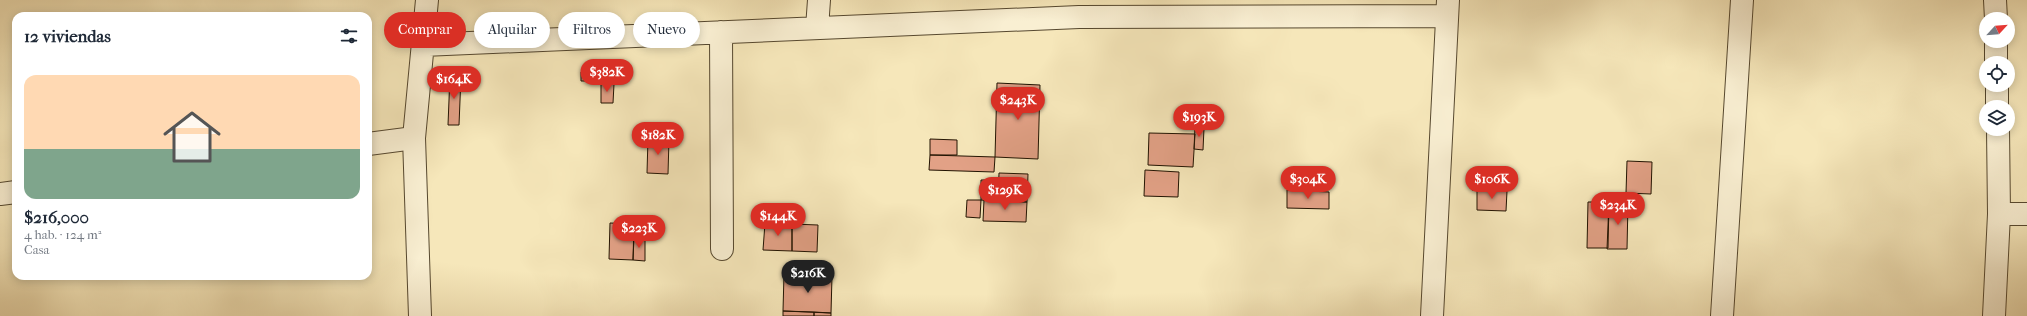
<!DOCTYPE html>
<html lang="es">
<head>
<meta charset="utf-8">
<style>
	:root { --surface:#fff; --page:#f2f2f3; --text:#1f2937; --muted:#747a83; --line:#e0e1e3; --accent:#d93025 }
	body { margin:0; font-family:"IM FELL French Canon",serif; background:var(--page); color:var(--text); height:100vh; display:flex; flex-direction:column; font-size:15px; white-space:nowrap }
	* { box-sizing:border-box; margin:0 }
	p { font-size:13px; color:var(--muted) }
	.icon { flex:none; width:22px; height:22px; fill:none; stroke:currentColor; stroke-width:2; stroke-linecap:round; stroke-linejoin:round }
	.map { position:relative; flex:1; overflow:hidden }
	.sheet { position:absolute; left:12px; top:12px; width:360px; height:268px; display:flex; flex-direction:column; background:var(--surface); border-radius:12px; box-shadow:0 2px 10px #0003 }
	.sheet>* { flex:none }
	.hud { position:absolute; left:384px; top:12px; width:380px; height:36px; display:flex; gap:8px }
	.needle { width:26px; rotate:64deg }
	.buttons { position:absolute; left:1979px; top:12px; display:grid; gap:8px }
	.buttons a { display:grid; place-items:center; width:36px; height:36px; border-radius:50%; background:var(--surface); box-shadow:0 2px 10px #0003; font-size:20px }
	.price { position:absolute; translate:-50% -34px; padding:0 9px; border-radius:14px; background:var(--accent); color:#fff; font-size:13px; line-height:26px; filter:drop-shadow(0 1px 2px #0008) }
	.price::after { content:''; position:absolute; left:50%; top:24px; width:12px; height:9px; margin-left:-6px; background:inherit; clip-path:polygon(0 0,100% 0,50% 100%) }
	.price.selected { background:#222; color:#fff }
	ul { padding:0; list-style:none }
	li { display:grid; align-content:center; gap:8px; height:212px; padding:0 12px }
	li+li { border-top:1px solid var(--line) }
	li span { display:grid; place-items:center; height:124px; border-radius:12px; color:#555 }
	li>.icon { margin-inline-start:auto }
	span .icon { width:72px; height:72px; fill:#fffc; stroke-width:1 }
	li b { font-size:17px }
	h2 { display:flex; justify-content:space-between; align-items:center; height:48px; padding:0 12px; font-size:17px }
	.tag { padding:0 14px; border-radius:18px; background:var(--surface); box-shadow:0 2px 10px #0003; font-size:14px; line-height:36px }
	.tag.selected { background:var(--accent); color:#fff }
	.map>svg:first-child { display:block }
	.building { fill:#e2a186; stroke:#211301 }
	.lines { fill:none; stroke-linecap:round; stroke-linejoin:round }
	.minor-casing { stroke:#56482f; stroke-width:24 }
	.tertiary-casing { stroke:#56482f; stroke-width:24 }
	.minor { stroke:#f9efd2; stroke-width:22 }
	.tertiary { stroke:#f9efd2; stroke-width:22 }
</style>
</head>
<body>
<div class="map">
<svg width="2027" height="316" viewBox="0 0 2027 316">
	<rect width="100%" height="100%" fill="#f6e7ba"/>
	<filter id="stains"><feTurbulence type="fractalNoise" baseFrequency=".005" numOctaves="4"/><feColorMatrix values="0 0 0 0 .2 0 0 0 0 .09 0 0 0 0 .02 0 0 0 .5 -.17"/></filter>
	<radialGradient id="worn" r=".72"><stop offset=".6" stop-color="#630" stop-opacity="0"/><stop offset="1" stop-color="#630" stop-opacity=".3"/></radialGradient>
	<path class="building" d="M581,72h18v9h-18z
		M450,75l11,1 -2,49h-11z
		M997,83l43,2 -2,74 -43,-2z
		M601,84h13l-1,19h-12z
		M1195,127l9,1 -1,22 -9,-1z
		M1149,133l46,1 -2,33 -45,-2z
		M648,138l21,1 -1,35 -21,-1z
		M930,139l27,1v15h-27z
		M930,155l65,2 -1,15 -65,-2z
		M1627,161l25,1 -1,32 -25,-1z
		M1473,168l28,1v22l-29,-1z
		M1145,170l34,2 -1,25 -34,-1z
		M999,173l29,1 -1,28 -29,-1z
		M981,180h18l-1,21 -17,-1z
		M1287,190l42,2v17l-42,-1z
		M1477,190l30,1 -1,20 -29,-1z
		M967,200h14l-1,18 -14,-1z
		M984,200l43,2 -1,20 -43,-1z
		M1588,202h21l-1,46h-21z
		M1609,202l19,1 -1,46h-20z
		M610,223l24,1 -1,36 -24,-1z
		M765,223l27,1v27l-29,-1z
		M792,224l26,1 -1,27 -25,-1z
		M634,237h11v24l-12,-1z
		M784,274l48,2 -1,37 -48,-2z
		M783,311l31,1v4h-31z
		M814,312l17,1v3h-17z"/>
	<g class="lines">
		<g class="minor-casing">
			<path id="minor" d="M1995,0l1,19
				M817,28l2,-28
				M721,32l1,217
				M1996,41v22
				M423,45l656,-28 368,-1
				M1997,85v22
				M1999,214h28
				M420,316l-6,-178 13,-138
				M1432,316l16,-316
				M1722,316l20,-316
				M1994,316l5,-102 -1,-85"/>
		</g>
		<g class="tertiary-casing">
			<path id="tertiary" d="M368,144l46,-6
				M0,194l16,-2"/>
		</g>
		<use href="#minor" class="minor"/>
		<use href="#tertiary" class="tertiary"/>
	</g>
	<rect width="100%" height="100%" filter="url(#stains)"/>
	<rect width="100%" height="100%" fill="url(#worn)"/>
</svg>
<div class="buttons">
<a><svg class="needle" viewBox="-14 -14 28 28"><path d="M0-13l5 13h-10z" fill="#e53935"/><path d="M0 13l5-13h-10z" fill="#747a83"/></svg></a>
<a><svg class="icon" aria-label="locate" viewBox="0 0 24 24"><circle cx="12" cy="12" r="6"/><path d="M12 2v4M12 18v4M2 12h4M18 12h4"/></svg></a>
<a><svg class="icon" aria-label="layers" viewBox="0 0 24 24"><path d="M12 4l9 5-9 5-9-5zM3 14l9 5 9-5"/></svg></a>
</div>
<b class="price" style="left:607px;top:93px">$382K</b>
<b class="price" style="left:454px;top:100px">$164K</b>
<b class="price" style="left:1018px;top:121px">$243K</b>
<b class="price" style="left:1199px;top:138px">$193K</b>
<b class="price" style="left:658px;top:156px">$182K</b>
<b class="price" style="left:1308px;top:200px">$304K</b>
<b class="price" style="left:1492px;top:200px">$106K</b>
<b class="price" style="left:1005px;top:211px">$129K</b>
<b class="price" style="left:1618px;top:226px">$234K</b>
<b class="price" style="left:778px;top:237px">$144K</b>
<b class="price" style="left:639px;top:249px">$223K</b>
<b class="price selected" style="left:808px;top:294px">$216K</b>
<div class="hud">
<a class="tag selected">Comprar</a>
<a class="tag">Alquilar</a>
<a class="tag">Filtros</a>
<a class="tag">Nuevo</a>
</div>
<section class="sheet">
<h2>12 viviendas<svg class="icon" aria-label="filters" viewBox="0 0 24 24"><path d="M4 7h16M4 17h16"/><circle cx="9" cy="7" r="2"/><circle cx="15" cy="17" r="2"/></svg></h2>
<ul>
<li><span style="background:linear-gradient(#ffd9b3 60%,#7fa58c 0)"><svg class="icon" aria-label="home" viewBox="0 0 24 24"><path d="M3 11l9-7 9 7M6 9v11h12V9"/></svg></span><div><b>$216,000</b><p>4 hab. · 124 m²</p><p>Casa</p></div></li>
</ul>
</section>
</div>
</body>
</html>
